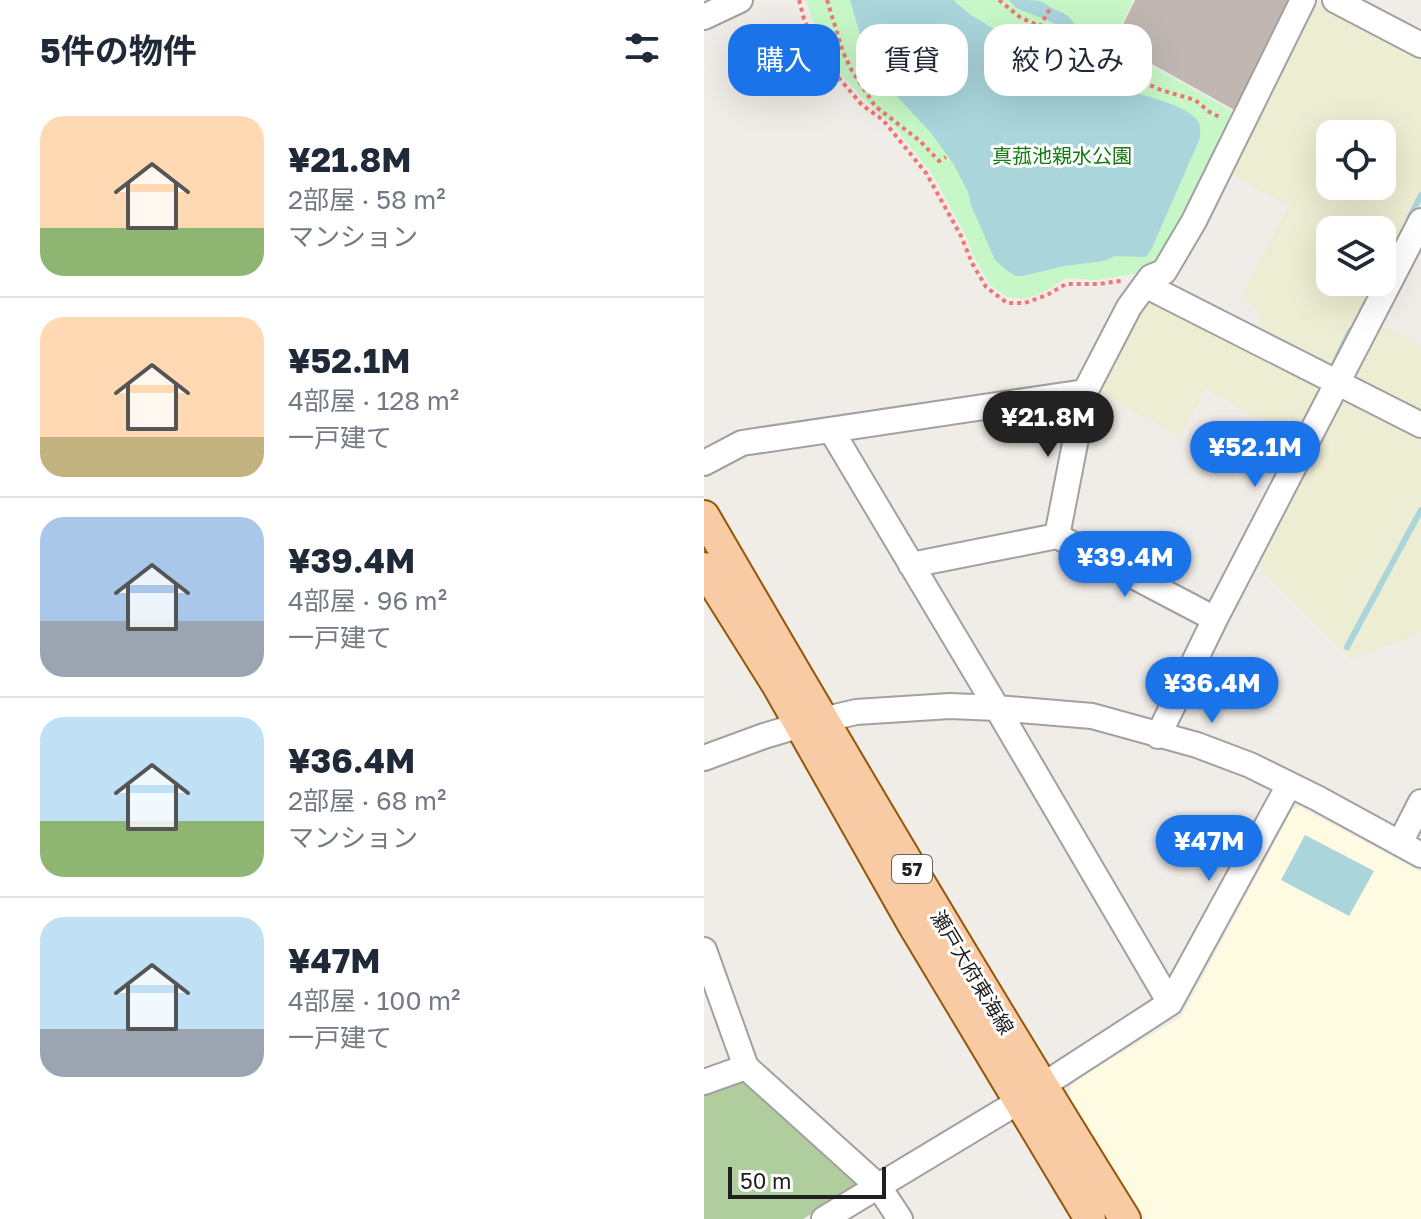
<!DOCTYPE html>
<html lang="ja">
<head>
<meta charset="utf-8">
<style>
	:root { --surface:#fff; --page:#f6f6f7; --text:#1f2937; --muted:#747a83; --line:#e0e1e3; --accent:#1a73e8 }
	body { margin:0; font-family:"Golos Text","Noto Sans JP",sans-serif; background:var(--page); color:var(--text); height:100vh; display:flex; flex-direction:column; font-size:30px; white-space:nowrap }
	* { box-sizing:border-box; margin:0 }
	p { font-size:26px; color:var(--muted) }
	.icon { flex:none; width:44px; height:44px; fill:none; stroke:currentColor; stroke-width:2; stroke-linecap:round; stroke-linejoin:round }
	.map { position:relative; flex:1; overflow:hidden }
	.panel { display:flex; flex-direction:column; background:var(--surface); width:704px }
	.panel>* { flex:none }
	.banner { position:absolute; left:24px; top:24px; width:572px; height:72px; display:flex; gap:16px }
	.fabs { position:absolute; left:612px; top:120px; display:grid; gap:16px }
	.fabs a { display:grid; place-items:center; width:80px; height:80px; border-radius:16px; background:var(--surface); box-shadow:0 8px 32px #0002; font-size:40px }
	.scale { position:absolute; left:24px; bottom:20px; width:158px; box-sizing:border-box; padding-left:8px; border:4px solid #202020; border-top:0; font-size:22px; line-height:28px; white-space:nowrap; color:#202020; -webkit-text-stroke:6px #fff; paint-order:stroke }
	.price { position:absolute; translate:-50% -68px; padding:0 18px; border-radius:28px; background:var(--accent); color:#fff; font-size:26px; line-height:52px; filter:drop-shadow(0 2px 4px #0008) }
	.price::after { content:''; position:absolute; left:50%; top:48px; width:24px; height:18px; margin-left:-12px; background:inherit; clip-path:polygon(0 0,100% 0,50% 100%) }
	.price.selected { background:#222; color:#fff }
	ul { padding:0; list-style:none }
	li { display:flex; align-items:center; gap:24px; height:200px; padding:0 40px }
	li+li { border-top:2px solid var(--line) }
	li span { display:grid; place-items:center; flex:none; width:224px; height:160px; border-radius:24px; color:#555 }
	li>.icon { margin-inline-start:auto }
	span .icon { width:96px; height:96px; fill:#fffc; stroke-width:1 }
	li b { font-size:34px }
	h2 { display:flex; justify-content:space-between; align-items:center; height:96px; padding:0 40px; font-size:34px }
	.tag { padding:0 28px; border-radius:24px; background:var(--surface); box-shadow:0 8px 32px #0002; font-size:28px; line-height:72px }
	.tag.selected { background:var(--accent); color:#fff }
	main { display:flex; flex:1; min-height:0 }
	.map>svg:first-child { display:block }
	.education { fill:#fefbe2 }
	.farmland { fill:#ededd3; fill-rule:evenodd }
	.forest { fill:#b0cd9d }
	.park { fill:#c7f7c6 }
	.water { fill:#a9d5db }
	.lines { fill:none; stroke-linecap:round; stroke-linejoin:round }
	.stream { stroke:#a9d5db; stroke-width:6 }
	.building { fill:#c0b7b3 }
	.minor-casing { stroke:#a1a1a1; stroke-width:28 }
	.major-casing { stroke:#945707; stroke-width:34 }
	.path { stroke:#f37474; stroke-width:4; stroke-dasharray:4 4; stroke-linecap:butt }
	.minor { stroke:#fff; stroke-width:24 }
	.major { stroke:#f8cba4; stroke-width:30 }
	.labels { text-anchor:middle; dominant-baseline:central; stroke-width:6; stroke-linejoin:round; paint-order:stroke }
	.shield { fill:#fff; stroke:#636363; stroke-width:2 }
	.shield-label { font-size:18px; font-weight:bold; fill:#202020 }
	.park-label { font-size:20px; fill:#137a11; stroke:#fff }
	.street-label { font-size:20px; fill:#202020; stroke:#fff }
</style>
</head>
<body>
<main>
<section class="panel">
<h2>5件の物件<svg class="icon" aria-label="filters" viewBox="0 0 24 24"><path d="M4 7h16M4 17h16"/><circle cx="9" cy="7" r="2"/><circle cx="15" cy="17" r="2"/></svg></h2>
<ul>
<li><span style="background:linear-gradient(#ffd9b3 70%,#8fb573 0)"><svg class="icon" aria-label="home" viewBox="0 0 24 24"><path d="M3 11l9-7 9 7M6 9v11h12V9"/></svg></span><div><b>¥21.8M</b><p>2部屋 · 58 m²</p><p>マンション</p></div></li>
<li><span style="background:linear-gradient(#ffd9b3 75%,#c2b280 0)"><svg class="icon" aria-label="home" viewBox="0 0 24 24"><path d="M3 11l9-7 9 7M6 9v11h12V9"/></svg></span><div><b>¥52.1M</b><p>4部屋 · 128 m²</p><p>一戸建て</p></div></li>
<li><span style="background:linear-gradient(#a9c7e8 65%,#9aa5b1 0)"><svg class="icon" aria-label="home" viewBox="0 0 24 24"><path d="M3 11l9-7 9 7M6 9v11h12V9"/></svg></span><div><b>¥39.4M</b><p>4部屋 · 96 m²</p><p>一戸建て</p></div></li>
<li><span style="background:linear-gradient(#bfe0f5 65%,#8fb573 0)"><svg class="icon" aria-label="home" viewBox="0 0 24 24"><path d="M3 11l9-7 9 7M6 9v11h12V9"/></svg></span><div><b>¥36.4M</b><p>2部屋 · 68 m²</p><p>マンション</p></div></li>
<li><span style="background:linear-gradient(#bfe0f5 70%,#9aa5b1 0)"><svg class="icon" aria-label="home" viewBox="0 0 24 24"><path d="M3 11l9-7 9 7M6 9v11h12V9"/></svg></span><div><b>¥47M</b><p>4部屋 · 100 m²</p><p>一戸建て</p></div></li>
</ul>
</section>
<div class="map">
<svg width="717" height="1219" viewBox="0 0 717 1219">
	<rect width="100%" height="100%" fill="#f0ece7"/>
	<path class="education" d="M596,807l121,65v347h-276l-77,-122 3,-10 7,-8 103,-62 111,-207z"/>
	<path class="farmland" d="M607,2l110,59v147l-82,157 -11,5 -72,-38 5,-18 -20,-17 48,-92 -64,-33zM626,134h52v52h-52zM626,230h52v52h-52z
		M440,298l183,87 -30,56 -91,-52 -26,47 -84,-46z
		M672,323l45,23v71l-67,-36 -4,-9z
		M639,391l78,41v201l-70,26 -96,-96z"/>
	<path class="forest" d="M34,1082l11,2 108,93 2,8 -56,34h-99v-126z"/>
	<path class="park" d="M102,0h327l-20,44 126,71 -86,156 -59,9 -28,-2 -20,13 -21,8 -18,-2 -17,-12 -16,-28 -8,-21 -33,-61 -37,-46 -26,-24 -26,-27 -20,-26z"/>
	<path class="water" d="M146,0h103l18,15 23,14 43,14 5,-4c10,5 21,10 29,17 11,9 18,19 30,26l-21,-21 -8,-18 -18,-20 -38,-15 -7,-8c9,0 22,0 31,1 3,1 7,4 10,6 14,7 19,6 28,22 4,7 1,11 2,18 2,14 21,28 33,36 20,13 69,18 84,37 4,5 3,11 3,18l-48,110 -6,9 -31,-1 -11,5 -40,5 -41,10h-7l-10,-6 -11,-10 -24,-55 -3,-13 -14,-27 -22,-31 -39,-42 -20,-26 -10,-21z
		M601,835l69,36 -25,45 -68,-36z"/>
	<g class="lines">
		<path class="stream" d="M704,221l13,-26
			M631,362l15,-31
			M643,647l74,-137"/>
	</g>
	<path class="building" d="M431,0h161l-56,113 -126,-70z"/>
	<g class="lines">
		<g class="minor-casing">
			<path id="minor" d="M631,0l86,45
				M0,17l36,-17
				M441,285l276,140
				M127,430l166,278 173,295
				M0,463l38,-20 343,-51
				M353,536l28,-144 44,-85 22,-30 13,-5 30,-51 109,-221
				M207,565l146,-29 158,83
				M454,736l57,-117 206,-398
				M0,758l60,-22 37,-11 55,-13 94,-6 47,2 95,8 105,29 53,20 67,33 104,57
				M696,843l21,-41
				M0,950l42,117 133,120 21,32
				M0,1082l42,-15
				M338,1086l128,-83 119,-218
				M120,1219l194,-117"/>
		</g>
		<g class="major-casing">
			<path id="major" d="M0,516c137,236 276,471 421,703
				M0,568l74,118 136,240 176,293"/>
		</g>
		<path class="path" d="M95,0l5,19 17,38 41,48 21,15 43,53 35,63 11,27 14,24 21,16h18l22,-8 19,-11h32l23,-3
			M123,0l16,52 9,19 23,35 45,35 19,20 7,-4
			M295,0l22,18 19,8 11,-19
			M393,25l-8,17 6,12 31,21 35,15 34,10 16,13 9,4"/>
		<use href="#minor" class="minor"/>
		<use href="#major" class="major"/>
	</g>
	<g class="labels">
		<rect class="shield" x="188" y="855" width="40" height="28" rx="6"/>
		<g class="shield-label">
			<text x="208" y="869">57</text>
		</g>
		<g class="park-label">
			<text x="358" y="155">真菰池親水公園</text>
		</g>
		<g class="street-label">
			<text transform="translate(269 972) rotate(59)">瀬戸大府東海線</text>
		</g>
	</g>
</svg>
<div class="fabs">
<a><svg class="icon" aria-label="locate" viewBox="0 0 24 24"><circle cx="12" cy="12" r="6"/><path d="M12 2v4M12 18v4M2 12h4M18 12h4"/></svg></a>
<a><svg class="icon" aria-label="layers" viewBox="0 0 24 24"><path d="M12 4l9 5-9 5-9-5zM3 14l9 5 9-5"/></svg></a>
</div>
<div class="scale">50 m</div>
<b class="price selected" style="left:344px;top:459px">¥21.8M</b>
<b class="price" style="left:551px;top:489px">¥52.1M</b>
<b class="price" style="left:421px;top:599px">¥39.4M</b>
<b class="price" style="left:508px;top:725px">¥36.4M</b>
<b class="price" style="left:505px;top:883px">¥47M</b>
<div class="banner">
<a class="tag selected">購入</a>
<a class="tag">賃貸</a>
<a class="tag">絞り込み</a>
</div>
</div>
</main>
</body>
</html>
